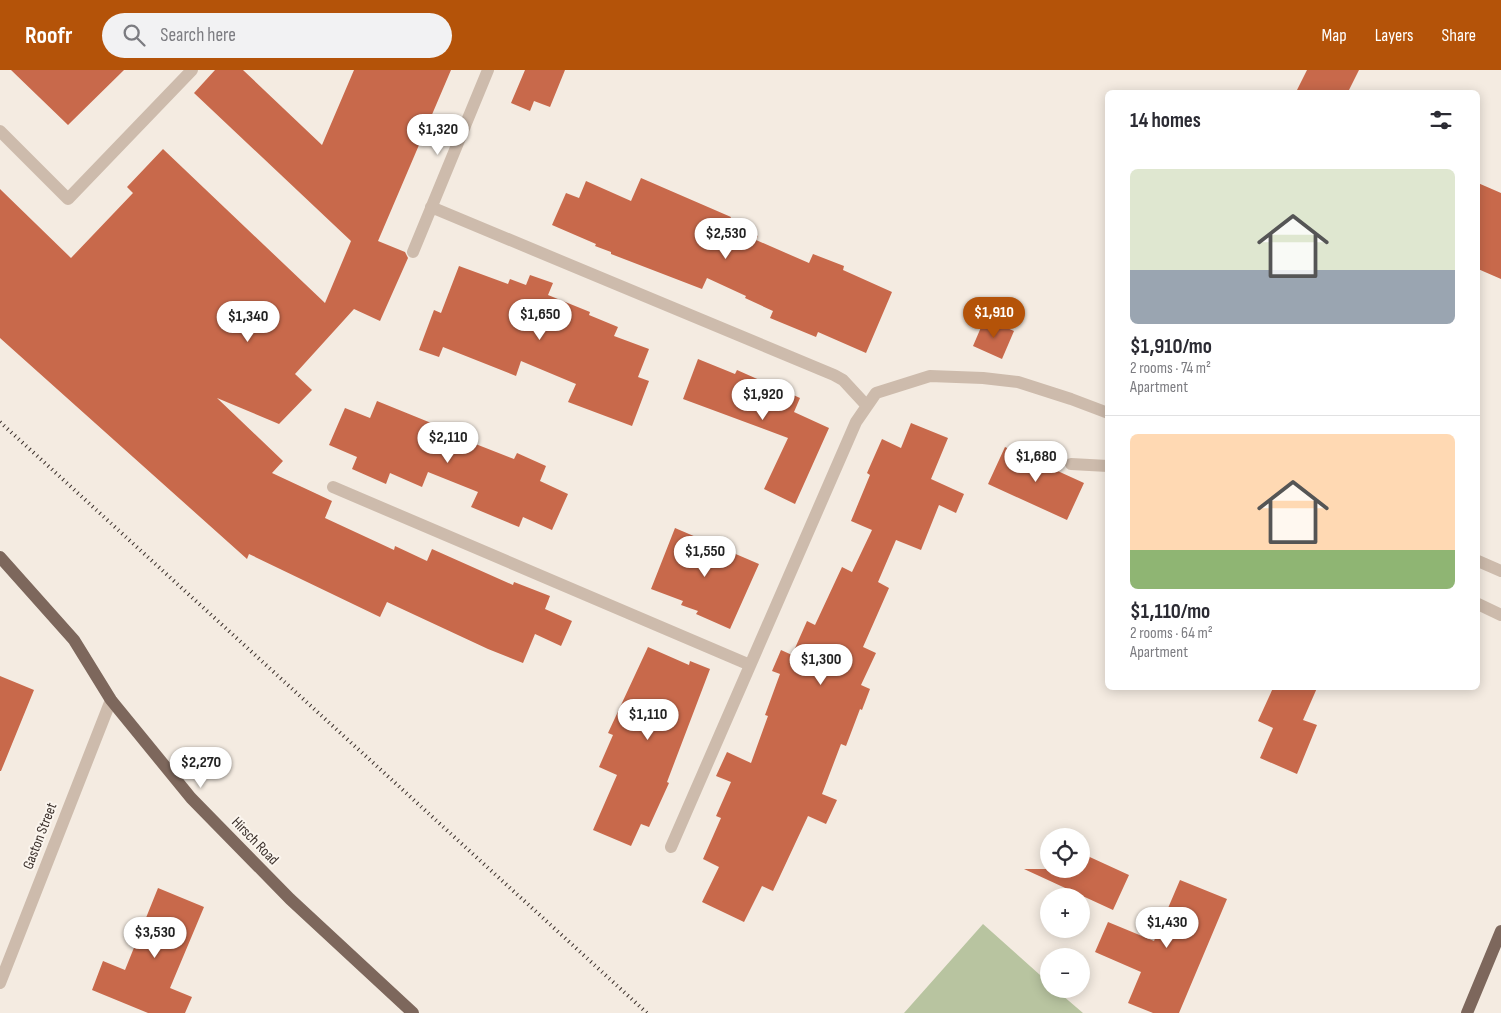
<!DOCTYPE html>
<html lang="en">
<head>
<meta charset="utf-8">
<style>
	:root { --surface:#fff; --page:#f2f2f3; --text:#2b2b33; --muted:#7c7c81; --line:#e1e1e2; --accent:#b45309 }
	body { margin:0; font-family:"Sofia Sans Condensed",sans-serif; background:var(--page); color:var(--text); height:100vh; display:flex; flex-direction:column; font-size:19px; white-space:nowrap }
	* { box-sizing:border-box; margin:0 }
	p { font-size:16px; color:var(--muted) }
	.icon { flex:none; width:28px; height:28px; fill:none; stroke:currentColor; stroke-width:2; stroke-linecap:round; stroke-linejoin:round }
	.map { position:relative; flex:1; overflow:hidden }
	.sheet { position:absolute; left:1105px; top:20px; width:375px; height:600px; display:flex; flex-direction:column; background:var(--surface); border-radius:8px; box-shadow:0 2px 12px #0003 }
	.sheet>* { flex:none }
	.buttons { position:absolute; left:1040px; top:758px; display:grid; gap:10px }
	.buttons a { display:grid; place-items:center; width:50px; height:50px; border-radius:50%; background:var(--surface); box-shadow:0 2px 12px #0003; font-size:25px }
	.price { position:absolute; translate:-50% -42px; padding:0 11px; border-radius:18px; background:#fff; color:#222; font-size:16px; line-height:32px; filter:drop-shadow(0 1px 2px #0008) }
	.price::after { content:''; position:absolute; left:50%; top:30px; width:15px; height:11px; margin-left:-8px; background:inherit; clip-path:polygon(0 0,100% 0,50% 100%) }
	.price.active { background:var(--accent); color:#fff }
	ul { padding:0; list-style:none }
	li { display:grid; align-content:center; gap:10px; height:265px; padding:0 25px }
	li+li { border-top:1px solid var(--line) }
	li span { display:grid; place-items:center; height:155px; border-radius:8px; color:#555 }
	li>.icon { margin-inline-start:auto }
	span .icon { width:90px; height:90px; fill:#fffc; stroke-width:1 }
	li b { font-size:21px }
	h2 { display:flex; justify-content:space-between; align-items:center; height:60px; padding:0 25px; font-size:21px }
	header { display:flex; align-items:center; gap:30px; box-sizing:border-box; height:70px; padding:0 25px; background:var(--accent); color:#fff }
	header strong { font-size:24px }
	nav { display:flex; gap:28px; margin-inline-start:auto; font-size:18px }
	.search { width:350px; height:45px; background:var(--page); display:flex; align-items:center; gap:12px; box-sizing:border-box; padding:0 18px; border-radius:28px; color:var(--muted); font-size:19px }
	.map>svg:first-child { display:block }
	.green { fill:#b8c4a0 }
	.building { fill:#c8694b }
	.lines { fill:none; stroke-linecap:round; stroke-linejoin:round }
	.minor { stroke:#cdbbac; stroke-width:12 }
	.major { stroke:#7d675c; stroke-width:12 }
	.rail { stroke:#3b302b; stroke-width:4; stroke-dasharray:1 4; stroke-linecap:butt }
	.labels { text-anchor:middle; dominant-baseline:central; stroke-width:4; stroke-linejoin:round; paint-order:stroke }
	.street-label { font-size:15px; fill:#3b302b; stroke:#fbf5ee }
</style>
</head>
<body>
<header>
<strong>Roofr</strong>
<div class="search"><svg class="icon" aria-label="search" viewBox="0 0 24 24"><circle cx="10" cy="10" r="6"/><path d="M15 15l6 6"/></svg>Search here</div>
<nav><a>Map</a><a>Layers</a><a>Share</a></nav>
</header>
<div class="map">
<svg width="1501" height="943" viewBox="0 0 1501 943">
	<rect width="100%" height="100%" fill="#f4ebe1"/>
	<path class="green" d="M983,854l66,59v6h6l28,24h-179z"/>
	<path class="building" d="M11,0h113l-56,55z
		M215,0h28l79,75 32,-75h97l-73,171 27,11 3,6 -28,63 -26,-12 -59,65 17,16 -33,34 -62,-26 66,63 -11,12 60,28 -7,17 69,32 1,-4 32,15 5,-12 81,36 1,-3 36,14 -5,13 27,12 -11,25 -26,-12 -12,29 -35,-14 -101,-47 -7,15 -131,-63 -2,5 -247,-221v-149l71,69 62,-65 -6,-6 36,-38 162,154 26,-62 -157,-148z
		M525,0h40l-15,37 -16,-6 -4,10 -19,-8z
		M1307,0h52l-11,22h-52z
		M641,108l90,39 -2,5 29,14 -2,4 53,23 4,-9 31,12 -1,4 49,22 -26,61 -48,-21 -2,5 -46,-19 3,-7 -28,-13 1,-2 -39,-18 -5,11 -91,-35v-2l-16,-6 1,-2 -44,-19 14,-32 13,5 7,-17 45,20z
		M1478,113l23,10v86l-23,-10z
		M459,196l49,18 2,-5 16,6 4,-10 23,8 -5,12 42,17 -1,3 29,12 -4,9 35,13 -11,28 11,4 -17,45 -64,-24 8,-18 -55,-23 -5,15 -73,-29 -4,10 -20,-7 15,-40 7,3z
		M985,248l29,13 -12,28 -29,-13z
		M698,289l37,15 2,-4 63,28 -6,14 35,16 -34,76 -31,-15 24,-51 -105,-39z
		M377,331l69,28 -1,3 69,27 3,-6 29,13 -6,15 28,13 -16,36 -29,-13 -4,10 -48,-20 7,-15 -50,-20 -6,15 -32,-14 -4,11 -34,-15 5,-12 -28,-12 16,-37 25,10z
		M911,353l37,15 -17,41 33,15 -8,19 -17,-8 -18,45 -25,-10 -18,42 11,6 -26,59 13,6 -15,32 9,4 -8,21 -2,-1 -14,37 -5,-2 -19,50 15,6 -11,24 -18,-8 -35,75 -11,-5 -18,36 -42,-20 17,-35 -16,-8 18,-41 -5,-2 15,-34 -15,-6 11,-24 24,11 17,-47 -3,-1 15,-41 -8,-3 9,-21 11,5 15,-34 8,4 27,-58 10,5 20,-42 -21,-9 19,-46 -3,-2 15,-34 19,9z
		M1005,377l79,36 -17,37 -79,-36z
		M675,458l84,36 -29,65 -34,-15 2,-3 -17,-6 2,-4 -32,-12z
		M648,577l41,18 1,-4 20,8 -43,113 2,1 -20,44 -8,-3 -10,22 -38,-16 24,-55 -18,-8 14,-32 -5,-2z
		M0,606l34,14 -33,81h-1z
		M1273,618h44l-14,32 14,5 -20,49 -37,-16 13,-30 -15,-7z
		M1081,783l48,22 -16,35 -89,-41h57z
		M1180,810l47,19 -48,114h-26l-25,-10 13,-31 -46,-20 13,-30 46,19z
		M158,818l46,19 -34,81 22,9 -7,16h-37l-56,-23 11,-29 22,9z"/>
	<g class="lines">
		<path class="minor" d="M0,61l68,68 124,-129
			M431,137l403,168 9,5 24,26
			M413,182l75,-182
			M1071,394l37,2
			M333,417l417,178
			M1478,491l23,10
			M1478,534l23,11
			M671,777l185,-425 20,-29 54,-17 53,2 35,4 53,17 37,14
			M0,913l111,-283"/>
		<path class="major" d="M0,487l74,83 37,60 80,98 99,101 123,114
			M1467,943l34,-82"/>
		<path class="rail" d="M0,352l647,591"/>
	</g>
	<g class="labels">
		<g class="street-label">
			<text transform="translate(40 766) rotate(-69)">Gaston Street</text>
			<text transform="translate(255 771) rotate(46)">Hirsch Road</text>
		</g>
	</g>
</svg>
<div class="buttons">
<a><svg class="icon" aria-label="locate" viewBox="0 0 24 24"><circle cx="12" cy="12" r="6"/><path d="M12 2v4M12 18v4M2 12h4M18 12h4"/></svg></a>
<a>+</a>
<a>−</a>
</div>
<b class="price" style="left:438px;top:86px">$1,320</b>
<b class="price" style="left:726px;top:190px">$2,530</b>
<b class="price active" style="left:994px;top:269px">$1,910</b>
<b class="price" style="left:540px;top:271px">$1,650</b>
<b class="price" style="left:248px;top:273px">$1,340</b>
<b class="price" style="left:763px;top:351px">$1,920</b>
<b class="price" style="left:448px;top:394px">$2,110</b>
<b class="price" style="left:1036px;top:413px">$1,680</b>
<b class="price" style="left:705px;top:508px">$1,550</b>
<b class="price" style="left:821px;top:616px">$1,300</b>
<b class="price" style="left:648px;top:671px">$1,110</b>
<b class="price" style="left:201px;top:719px">$2,270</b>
<b class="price" style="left:1167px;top:879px">$1,430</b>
<b class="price" style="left:155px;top:889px">$3,530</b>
<section class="sheet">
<h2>14 homes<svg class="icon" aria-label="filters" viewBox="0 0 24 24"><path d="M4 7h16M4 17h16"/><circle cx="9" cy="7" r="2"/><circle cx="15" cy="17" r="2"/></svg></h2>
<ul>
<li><span style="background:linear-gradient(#dfe7d0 65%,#9aa5b1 0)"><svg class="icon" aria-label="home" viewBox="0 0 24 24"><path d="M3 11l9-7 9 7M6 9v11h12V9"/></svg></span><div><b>$1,910/mo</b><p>2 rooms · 74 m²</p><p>Apartment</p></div></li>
<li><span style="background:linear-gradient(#ffd9b3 75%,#8fb573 0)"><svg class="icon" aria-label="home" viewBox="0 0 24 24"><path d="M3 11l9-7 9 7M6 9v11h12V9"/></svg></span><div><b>$1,110/mo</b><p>2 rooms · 64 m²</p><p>Apartment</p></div></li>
</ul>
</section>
</div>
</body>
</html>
